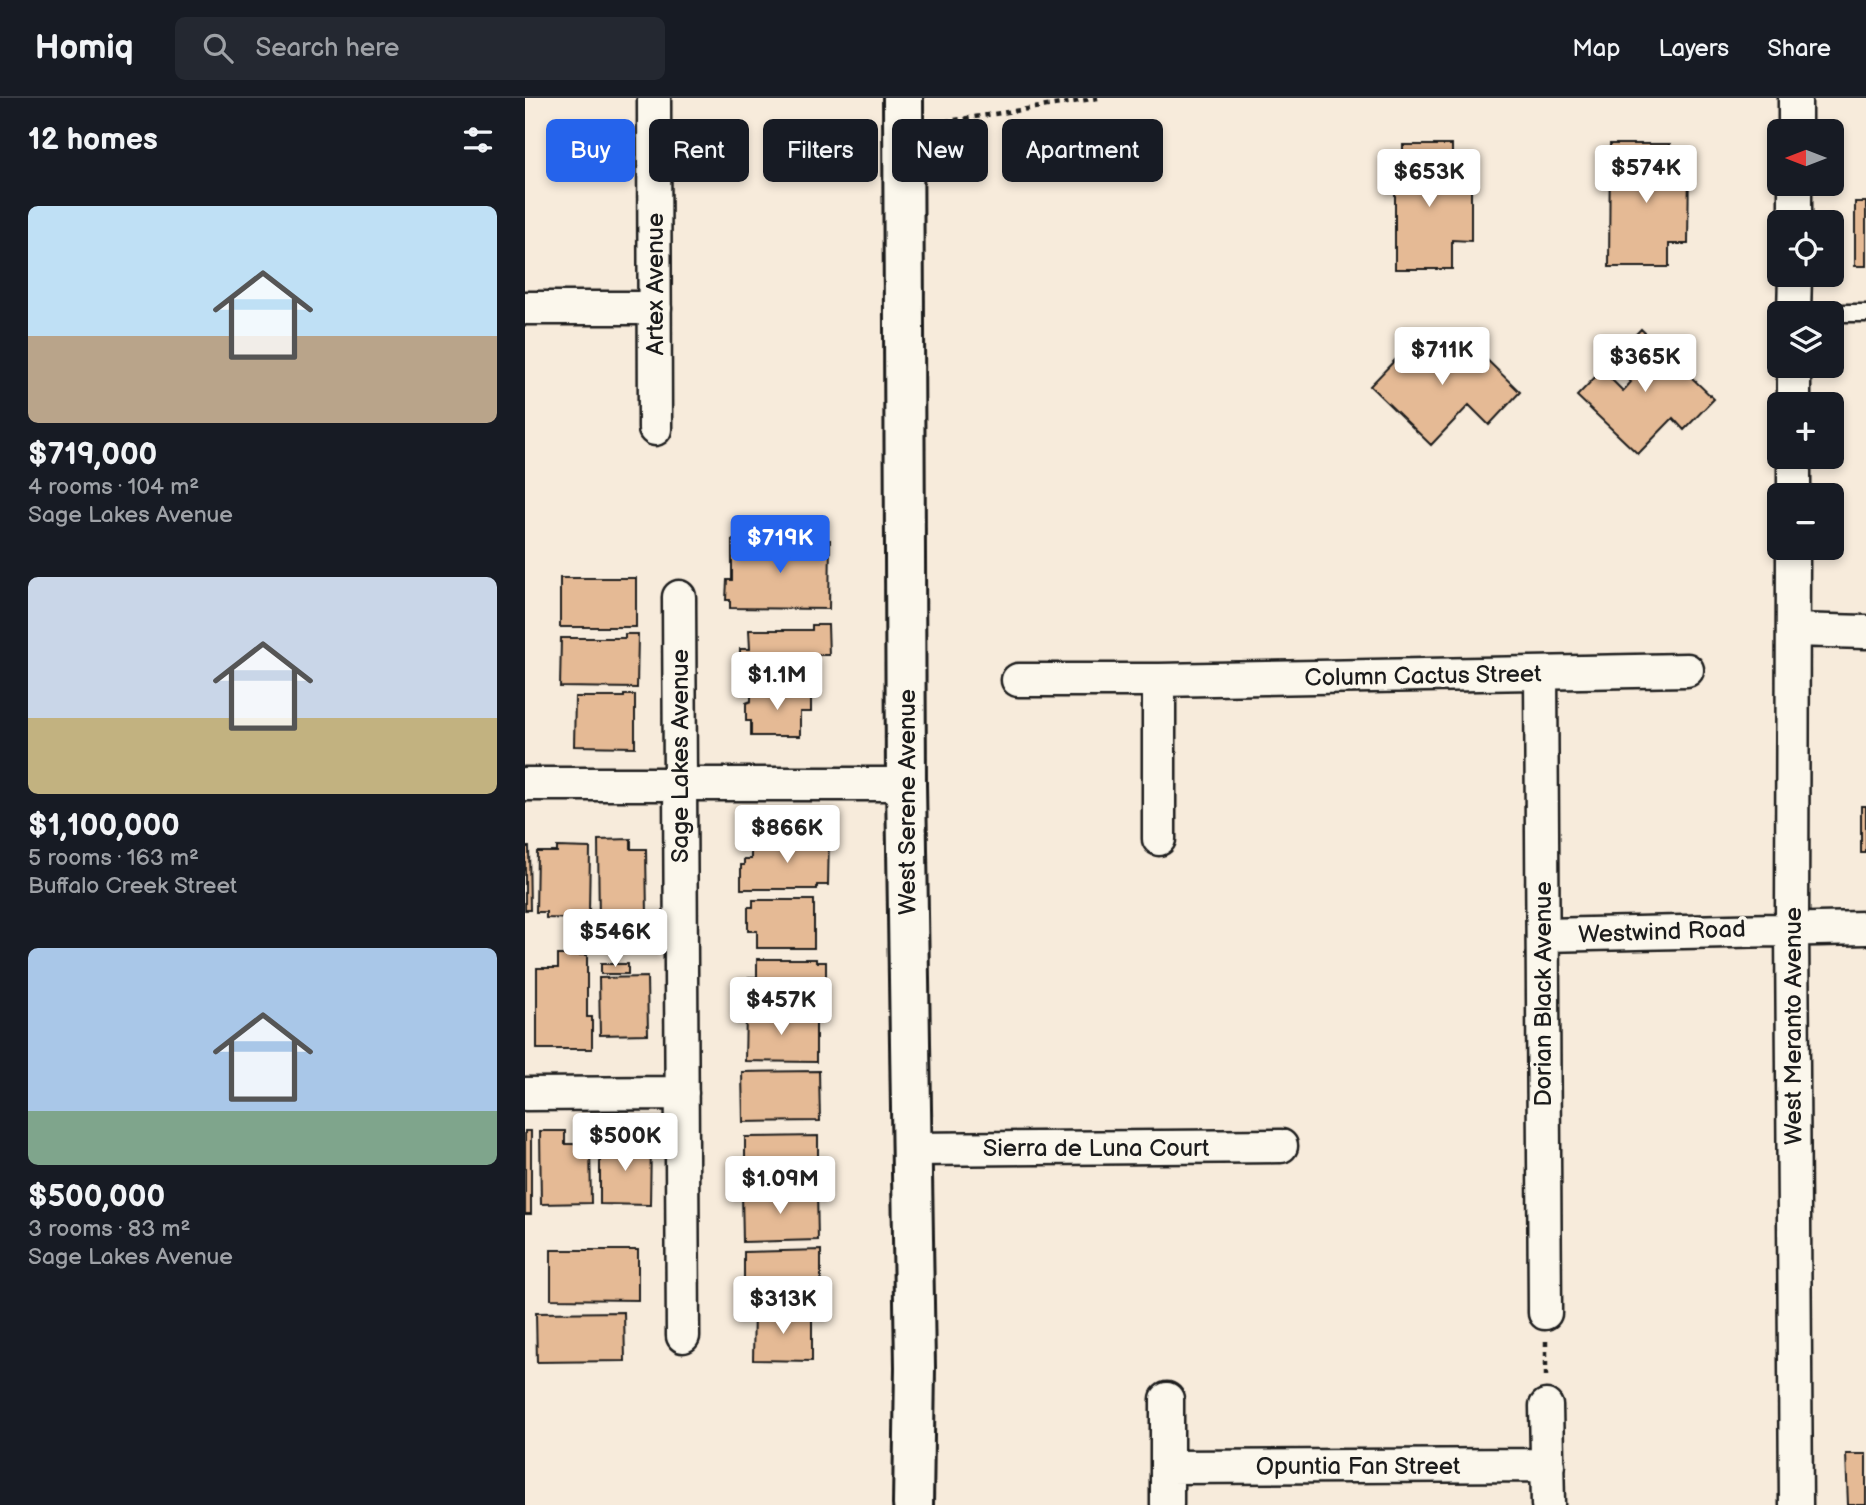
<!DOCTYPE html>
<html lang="en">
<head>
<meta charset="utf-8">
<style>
	:root { --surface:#171b24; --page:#242831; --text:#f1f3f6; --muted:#9ea1a6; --line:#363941; --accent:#2563eb }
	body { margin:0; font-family:"Balsamiq Sans",sans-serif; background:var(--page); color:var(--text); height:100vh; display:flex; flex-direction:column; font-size:26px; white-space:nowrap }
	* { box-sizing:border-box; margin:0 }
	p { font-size:23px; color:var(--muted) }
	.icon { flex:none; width:38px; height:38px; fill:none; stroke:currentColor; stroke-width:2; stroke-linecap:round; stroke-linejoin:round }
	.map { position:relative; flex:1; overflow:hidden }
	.panel { display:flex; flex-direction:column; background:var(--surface); width:525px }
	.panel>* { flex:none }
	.guide { position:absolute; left:21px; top:21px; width:665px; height:63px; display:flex; gap:14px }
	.needle { width:46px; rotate:270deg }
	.controls { position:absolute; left:1242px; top:21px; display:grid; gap:14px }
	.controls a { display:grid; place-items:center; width:77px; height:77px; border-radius:10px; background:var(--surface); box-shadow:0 4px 10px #0003; font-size:35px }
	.price { position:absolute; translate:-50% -60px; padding:0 16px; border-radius:7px; background:#fff; color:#222; font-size:23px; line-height:46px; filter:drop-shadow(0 2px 4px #0008) }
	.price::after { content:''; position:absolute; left:50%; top:42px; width:21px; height:16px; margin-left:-10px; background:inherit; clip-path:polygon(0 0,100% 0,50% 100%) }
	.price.active { background:var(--accent); color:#fff }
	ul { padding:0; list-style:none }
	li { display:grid; align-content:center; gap:14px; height:371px; padding:0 28px }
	li span { display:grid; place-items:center; height:217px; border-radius:10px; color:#555 }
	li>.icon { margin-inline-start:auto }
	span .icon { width:126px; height:126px; fill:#fffc; stroke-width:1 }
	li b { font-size:30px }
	h2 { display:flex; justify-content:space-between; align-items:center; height:84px; padding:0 28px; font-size:30px }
	.pill { padding:0 24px; border-radius:10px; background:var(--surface); box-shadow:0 4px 10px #0003; font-size:24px; line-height:63px }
	.pill.active { background:var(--accent); color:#fff }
	header { display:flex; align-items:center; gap:42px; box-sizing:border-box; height:98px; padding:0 35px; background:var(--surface); border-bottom:2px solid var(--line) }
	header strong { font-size:33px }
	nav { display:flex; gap:38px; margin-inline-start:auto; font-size:24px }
	.search { width:490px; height:63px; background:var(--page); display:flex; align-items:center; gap:18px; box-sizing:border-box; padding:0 24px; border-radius:10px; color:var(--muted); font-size:26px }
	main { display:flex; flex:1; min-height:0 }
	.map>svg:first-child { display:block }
	.building { fill:#e5ba95; stroke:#1c1c1c; stroke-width:2 }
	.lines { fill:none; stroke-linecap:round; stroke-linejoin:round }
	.service-casing { stroke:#1c1c1c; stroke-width:21 }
	.minor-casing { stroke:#1c1c1c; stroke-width:37 }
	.tertiary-casing { stroke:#1c1c1c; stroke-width:44 }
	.path { stroke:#1c1c1c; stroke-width:4.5; stroke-dasharray:5 5; stroke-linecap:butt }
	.service { stroke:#fbf7ec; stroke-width:16 }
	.minor { stroke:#fbf7ec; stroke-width:32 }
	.tertiary { stroke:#fbf7ec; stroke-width:38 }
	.labels { text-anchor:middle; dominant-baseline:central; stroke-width:7; stroke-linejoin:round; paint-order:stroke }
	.street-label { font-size:24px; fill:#1c1c1c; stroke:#fbf7ec }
</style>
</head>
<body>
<header>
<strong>Homiq</strong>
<div class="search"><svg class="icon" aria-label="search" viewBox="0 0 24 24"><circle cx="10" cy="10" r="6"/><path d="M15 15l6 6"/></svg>Search here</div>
<nav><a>Map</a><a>Layers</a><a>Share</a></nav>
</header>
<main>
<section class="panel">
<h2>12 homes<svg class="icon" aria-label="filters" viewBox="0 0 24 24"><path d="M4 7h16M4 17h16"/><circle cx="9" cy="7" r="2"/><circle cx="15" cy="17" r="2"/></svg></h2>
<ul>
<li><span style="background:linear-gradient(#bfe0f5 60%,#b9a48a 0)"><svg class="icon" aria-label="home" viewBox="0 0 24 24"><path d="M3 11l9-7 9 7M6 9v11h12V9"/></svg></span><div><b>$719,000</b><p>4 rooms · 104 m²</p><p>Sage Lakes Avenue</p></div></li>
<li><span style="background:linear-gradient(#c9d6e8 65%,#c2b280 0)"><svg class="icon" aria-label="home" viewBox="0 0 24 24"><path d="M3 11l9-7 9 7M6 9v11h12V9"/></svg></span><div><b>$1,100,000</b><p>5 rooms · 163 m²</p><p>Buffalo Creek Street</p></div></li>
<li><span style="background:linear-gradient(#a9c7e8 75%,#7fa58c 0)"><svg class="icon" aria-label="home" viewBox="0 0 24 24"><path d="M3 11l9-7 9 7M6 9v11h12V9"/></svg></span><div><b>$500,000</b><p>3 rooms · 83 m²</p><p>Sage Lakes Avenue</p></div></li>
</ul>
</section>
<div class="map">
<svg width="1341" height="1407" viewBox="0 0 1341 1407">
	<rect width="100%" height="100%" fill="#f7ebdb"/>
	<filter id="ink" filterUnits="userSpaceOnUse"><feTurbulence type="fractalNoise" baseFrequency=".0143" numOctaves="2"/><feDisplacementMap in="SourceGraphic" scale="14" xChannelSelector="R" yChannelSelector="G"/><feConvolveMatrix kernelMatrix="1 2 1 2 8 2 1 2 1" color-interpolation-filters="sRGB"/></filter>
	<g filter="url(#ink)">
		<path class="building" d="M1085,46h60v19h19l-1,81h-19v23h-60z
			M878,47h49v42h19v54l-19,-1v29h-57v-97h8z
			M1330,104h11v64h-11z
			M900,231l40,38 14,-15 41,40 -31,33 -20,-20 -38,40 -61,-59z
			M1116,231l73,70 -30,31 -11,-12 -35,36 -61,-58 25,-26 21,21 8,-9 -21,-21z
			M207,442h98l-1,69 -99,-1v-8h-4l1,-20h5z
			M35,480h76v49h-76z
			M287,527h16l1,30h-13v23l-76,1v-30h10l-1,-19h63z
			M100,536h13l-1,54 -77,-1 1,-49h64z
			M286,591v23h-11v24h-49v-15h-5v-18l5,-2v-11z
			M99,597h11v52l-61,-1 1,-49h49z
			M1336,708h5v47h-5z
			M288,736l16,1 -1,50h-11v4h-76v-24h3v-6h7v-18h62z
			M106,741v10h15l1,67h-9v7h-39l-1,-83z
			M0,749h4l1,63h-5z
			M32,749l33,1 -1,65h-7v6l-36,-1v-6h-10l1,-60h20z
			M228,802h61v48h-57v-17h-9v-24h5z
			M33,857h29v62h5v32h-55v-81h21z
			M232,861h59v3h10v40h-11v8h-62l-4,-33h8z
			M76,866h27v10h-27z
			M122,879l1,57 -48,1 -1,-57z
			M221,914h70v50l-71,-1z
			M294,973l1,50 -77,1 -1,-50z
			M0,1033h6v83h-6z
			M15,1033h25v13h25l1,59 -50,1z
			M293,1038v45h-87v-22h14v-22z
			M75,1044l51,1 -1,62 -50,-1z
			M292,1093l1,49 -75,2 -1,-50z
			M26,1152h87v50l-87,-1z
			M296,1152v50l-77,1v-49z
			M229,1213h58v50l-59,-1z
			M99,1214l1,49 -88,1 -1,-49z
			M1321,1356h20v51h-18z"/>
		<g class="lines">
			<g class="service-casing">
				<path id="service" d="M1269,215h72"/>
			</g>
			<g class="minor-casing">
				<path id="minor" d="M129,0l1,331
					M1270,33v-33
					M1270,124v-38
					M0,210h130
					M1269,215l1,-38
					M1269,306v-38
					M1269,397v-38
					M1268,450l-1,380 4,577
					M154,499l4,739
					M1268,532l73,2
					M1016,576l4,639
					M493,582h141l528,-10
					M634,582v159
					M0,686h381
					M1018,837l323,-7
					M0,996l157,-1
					M386,1051l370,-3
					M642,1301v106
					M1021,1308l2,99
					M642,1369l381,-2"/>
			</g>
			<g class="tertiary-casing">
				<path id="tertiary" d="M378,0l3,686 9,583 -2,138"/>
			</g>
			<path class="path" d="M410,25l164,-25
				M1021,1243v37"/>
			<use href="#service" class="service"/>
			<use href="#minor" class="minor"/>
			<use href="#tertiary" class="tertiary"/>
		</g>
	</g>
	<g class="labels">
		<g class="street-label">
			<text transform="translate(130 186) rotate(-90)">Artex Avenue</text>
			<text transform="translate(898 578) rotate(-1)">Column Cactus Street</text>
			<text transform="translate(155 658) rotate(-90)">Sage Lakes Avenue</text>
			<text transform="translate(382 704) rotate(-90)">West Serene Avenue</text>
			<text transform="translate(1137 834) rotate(-2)">Westwind Road</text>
			<text transform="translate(1018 896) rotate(-90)">Dorian Black Avenue</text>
			<text transform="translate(1268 928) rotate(-90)">West Meranto Avenue</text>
			<text x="571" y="1050">Sierra de Luna Court</text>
			<text x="833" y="1368">Opuntia Fan Street</text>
		</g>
	</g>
</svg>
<div class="controls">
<a><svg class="needle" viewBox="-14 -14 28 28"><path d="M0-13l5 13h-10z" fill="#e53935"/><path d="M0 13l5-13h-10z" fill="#9ea1a6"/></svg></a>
<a><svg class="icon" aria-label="locate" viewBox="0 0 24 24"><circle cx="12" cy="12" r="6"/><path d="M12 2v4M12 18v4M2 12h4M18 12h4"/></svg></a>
<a><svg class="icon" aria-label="layers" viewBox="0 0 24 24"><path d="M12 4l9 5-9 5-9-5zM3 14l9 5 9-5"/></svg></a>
<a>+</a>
<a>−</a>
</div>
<b class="price" style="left:1121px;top:107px">$574K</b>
<b class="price" style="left:904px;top:111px">$653K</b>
<b class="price" style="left:917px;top:289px">$711K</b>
<b class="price" style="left:1120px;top:296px">$365K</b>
<b class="price active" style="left:255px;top:477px">$719K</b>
<b class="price" style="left:252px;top:614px">$1.1M</b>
<b class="price" style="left:262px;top:767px">$866K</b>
<b class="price" style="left:90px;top:871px">$546K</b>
<b class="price" style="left:256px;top:939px">$457K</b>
<b class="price" style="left:100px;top:1075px">$500K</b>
<b class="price" style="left:255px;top:1118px">$1.09M</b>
<b class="price" style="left:258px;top:1238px">$313K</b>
<div class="guide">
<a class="pill active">Buy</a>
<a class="pill">Rent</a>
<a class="pill">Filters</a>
<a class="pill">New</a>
<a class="pill">Apartment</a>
</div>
</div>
</main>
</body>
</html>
